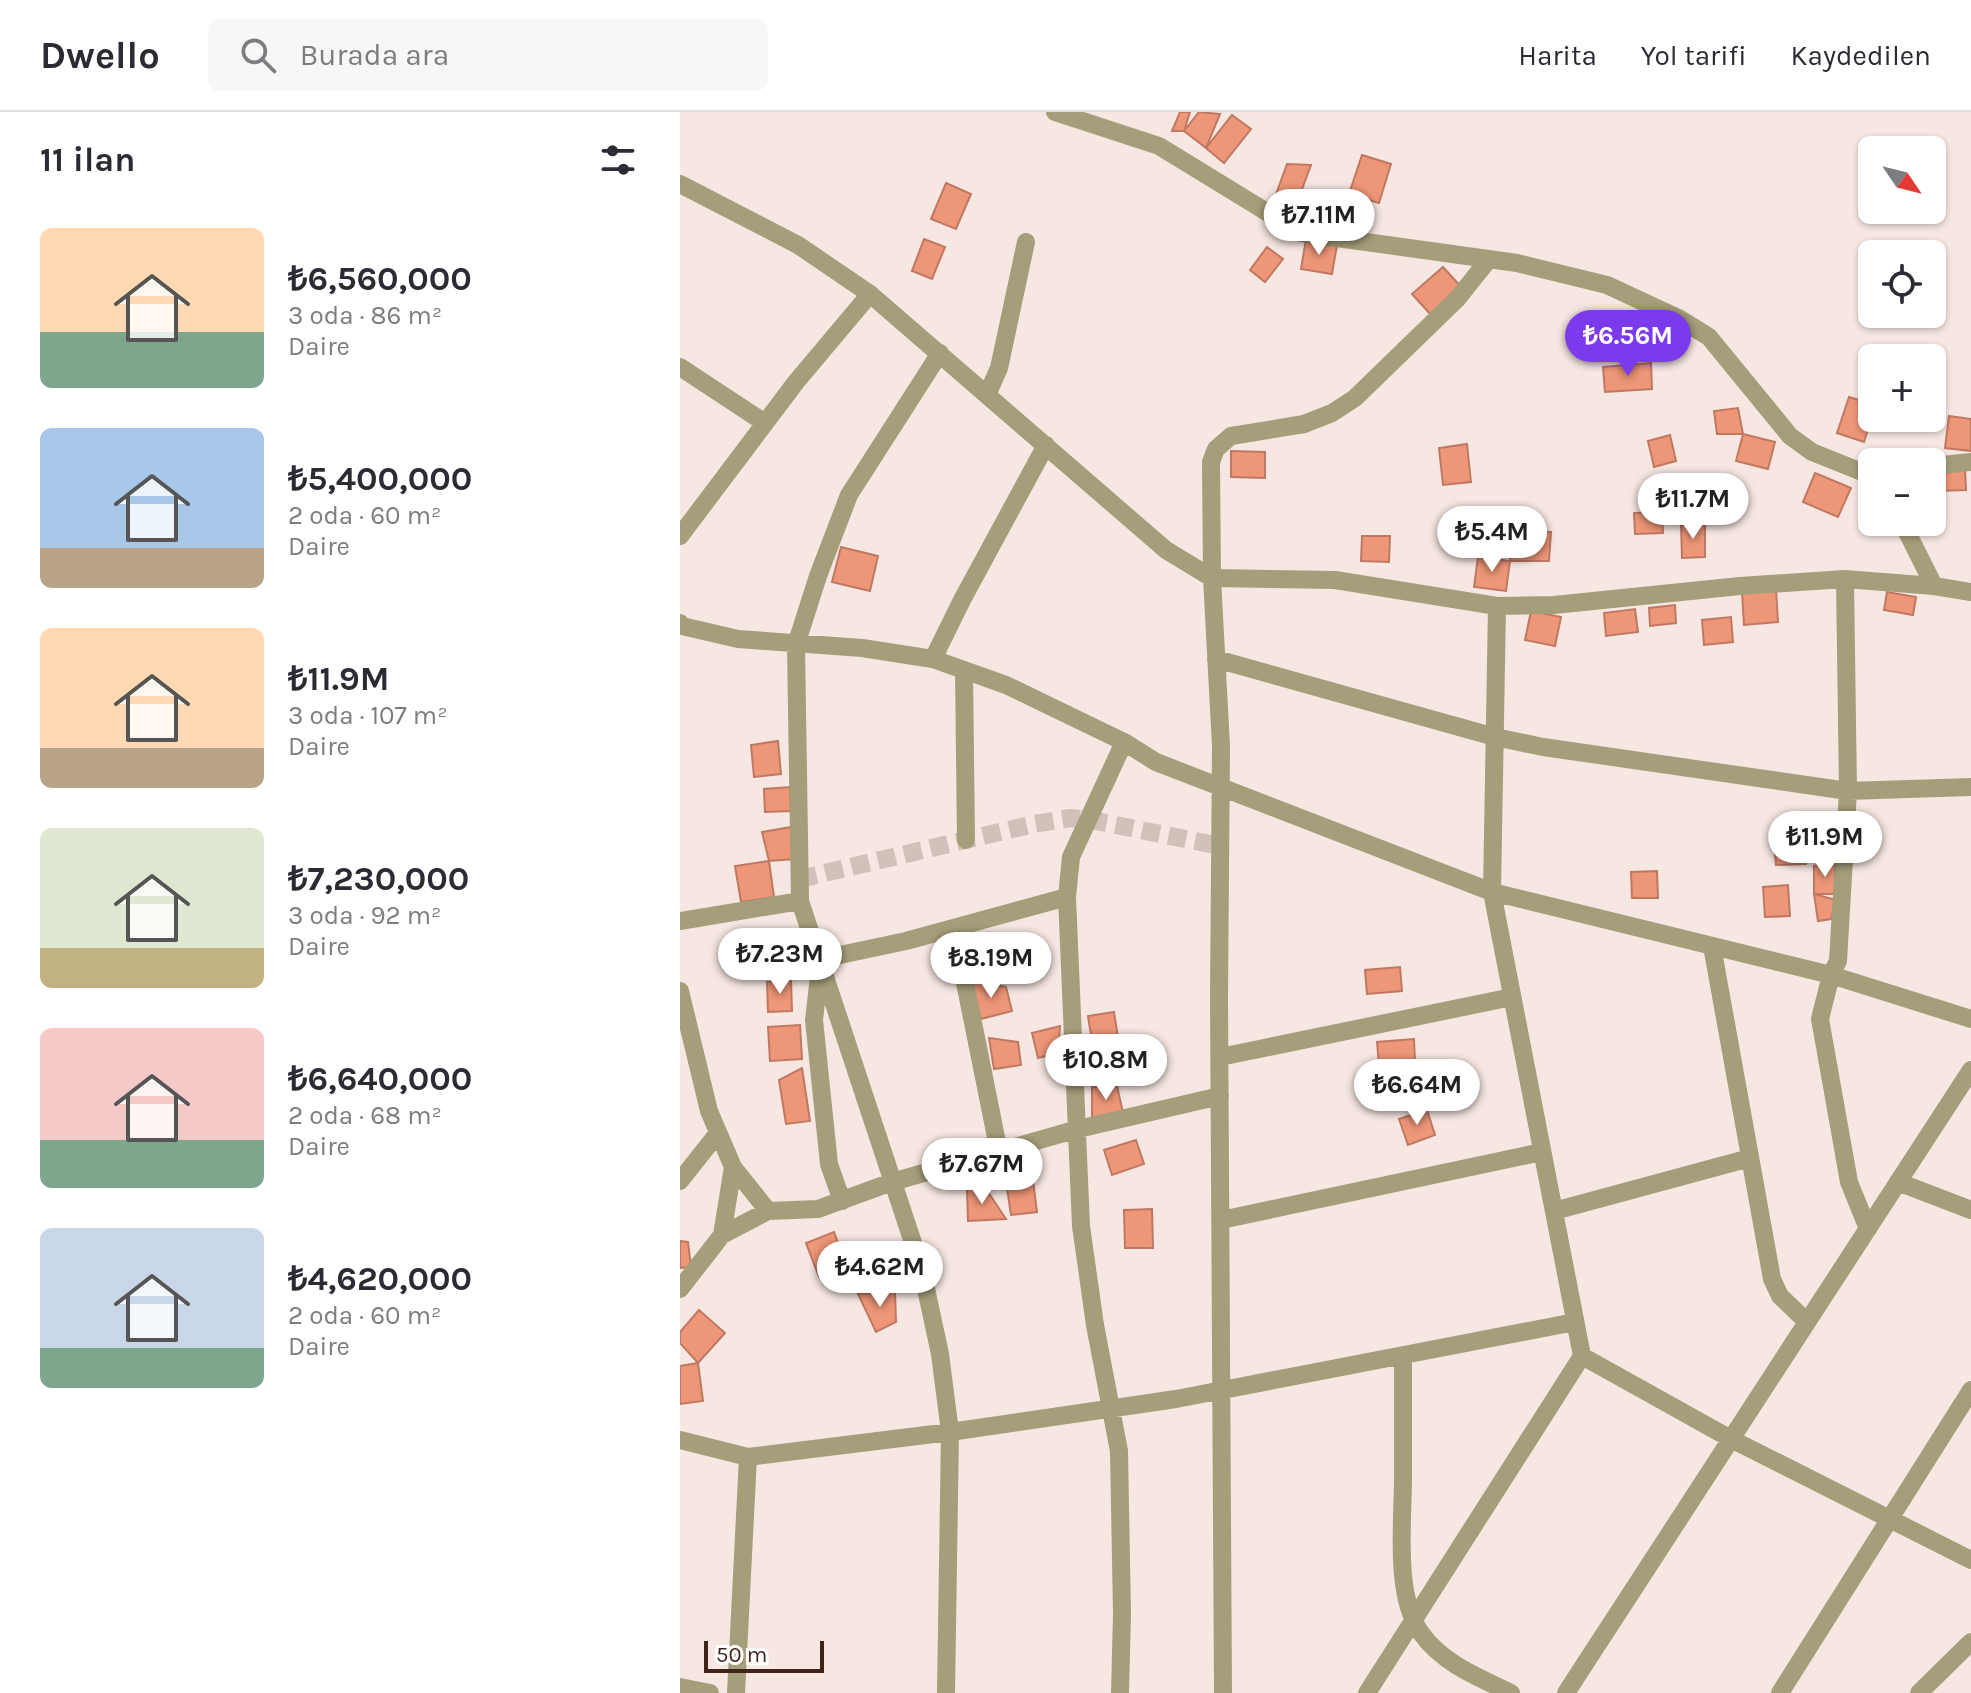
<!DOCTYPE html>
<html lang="tr">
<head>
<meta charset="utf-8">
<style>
	:root { --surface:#fff; --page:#f7f7f7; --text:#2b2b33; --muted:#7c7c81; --line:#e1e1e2; --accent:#7c3aed }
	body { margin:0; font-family:Karla,sans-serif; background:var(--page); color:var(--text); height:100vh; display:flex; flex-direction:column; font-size:30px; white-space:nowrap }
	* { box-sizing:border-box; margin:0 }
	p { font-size:26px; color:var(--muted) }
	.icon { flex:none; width:44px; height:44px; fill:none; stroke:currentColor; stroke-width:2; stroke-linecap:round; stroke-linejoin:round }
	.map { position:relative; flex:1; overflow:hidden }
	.side { display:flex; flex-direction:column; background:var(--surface); width:680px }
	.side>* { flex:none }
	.needle { width:52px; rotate:125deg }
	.tools { position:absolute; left:1178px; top:24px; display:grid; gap:16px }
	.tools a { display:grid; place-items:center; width:88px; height:88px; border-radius:12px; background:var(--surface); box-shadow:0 2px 6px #0004; font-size:40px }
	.scale { position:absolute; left:24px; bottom:20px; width:120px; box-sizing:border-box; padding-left:8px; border:4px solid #40241a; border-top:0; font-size:22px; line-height:28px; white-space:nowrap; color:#40241a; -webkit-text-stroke:6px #fff; paint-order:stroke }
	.price { position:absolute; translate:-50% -68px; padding:0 18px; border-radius:28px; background:#fff; color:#222; font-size:26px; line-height:52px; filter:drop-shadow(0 2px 4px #0008) }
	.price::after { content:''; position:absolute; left:50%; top:48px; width:24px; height:18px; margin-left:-12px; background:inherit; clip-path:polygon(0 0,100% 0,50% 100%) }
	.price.on { background:var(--accent); color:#fff }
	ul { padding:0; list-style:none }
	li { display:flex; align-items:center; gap:24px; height:200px; padding:0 40px }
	li span { display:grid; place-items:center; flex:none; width:224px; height:160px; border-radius:12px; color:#555 }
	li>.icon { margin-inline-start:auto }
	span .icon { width:96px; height:96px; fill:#fffc; stroke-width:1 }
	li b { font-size:34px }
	h2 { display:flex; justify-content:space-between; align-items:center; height:96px; padding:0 40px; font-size:34px }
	header { display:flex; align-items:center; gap:48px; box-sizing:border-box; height:112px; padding:0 40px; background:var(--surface); border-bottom:2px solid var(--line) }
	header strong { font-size:38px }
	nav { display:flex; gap:44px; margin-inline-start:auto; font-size:28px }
	.search { width:560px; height:72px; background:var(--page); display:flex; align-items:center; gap:20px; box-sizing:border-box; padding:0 28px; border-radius:12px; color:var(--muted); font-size:30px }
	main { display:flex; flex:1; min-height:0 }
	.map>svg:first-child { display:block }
	.building { fill:#ee9678; stroke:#bf7962; stroke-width:2 }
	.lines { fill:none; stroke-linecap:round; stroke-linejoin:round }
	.minor-tunnel { stroke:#d2c0ba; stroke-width:18; stroke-dasharray:18 9; stroke-linecap:butt }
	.minor { stroke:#a59e7a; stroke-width:18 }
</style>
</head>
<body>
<header>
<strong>Dwello</strong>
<div class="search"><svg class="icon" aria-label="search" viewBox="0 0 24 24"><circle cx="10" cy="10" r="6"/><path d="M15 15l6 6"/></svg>Burada ara</div>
<nav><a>Harita</a><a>Yol tarifi</a><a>Kaydedilen</a></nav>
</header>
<main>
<section class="side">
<h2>11 ilan<svg class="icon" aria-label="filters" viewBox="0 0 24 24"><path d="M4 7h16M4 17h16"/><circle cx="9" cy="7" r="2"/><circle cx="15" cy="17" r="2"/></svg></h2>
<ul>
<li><span style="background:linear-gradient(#ffd9b3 65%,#7fa58c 0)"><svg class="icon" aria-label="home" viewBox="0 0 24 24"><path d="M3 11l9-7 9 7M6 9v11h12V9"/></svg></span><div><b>₺6,560,000</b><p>3 oda · 86 m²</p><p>Daire</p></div></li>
<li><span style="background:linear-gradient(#a9c7e8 75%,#b9a48a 0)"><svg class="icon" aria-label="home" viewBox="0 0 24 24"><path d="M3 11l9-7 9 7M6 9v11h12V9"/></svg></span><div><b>₺5,400,000</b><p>2 oda · 60 m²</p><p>Daire</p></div></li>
<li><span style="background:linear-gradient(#ffd9b3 75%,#b9a48a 0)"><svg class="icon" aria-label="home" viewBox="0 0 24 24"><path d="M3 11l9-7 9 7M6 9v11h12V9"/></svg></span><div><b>₺11.9M</b><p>3 oda · 107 m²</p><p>Daire</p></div></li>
<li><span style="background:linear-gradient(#dfe7d0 75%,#c2b280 0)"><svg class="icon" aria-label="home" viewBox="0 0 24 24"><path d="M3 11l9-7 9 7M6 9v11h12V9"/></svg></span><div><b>₺7,230,000</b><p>3 oda · 92 m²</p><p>Daire</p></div></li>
<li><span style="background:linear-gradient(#f6c9c9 70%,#7fa58c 0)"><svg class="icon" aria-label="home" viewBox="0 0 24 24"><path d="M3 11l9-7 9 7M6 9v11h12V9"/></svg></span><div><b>₺6,640,000</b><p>2 oda · 68 m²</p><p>Daire</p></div></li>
<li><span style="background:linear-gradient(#c9d6e8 75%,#7fa58c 0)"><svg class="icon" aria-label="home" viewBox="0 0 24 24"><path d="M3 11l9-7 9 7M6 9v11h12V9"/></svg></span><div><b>₺4,620,000</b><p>2 oda · 60 m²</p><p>Daire</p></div></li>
</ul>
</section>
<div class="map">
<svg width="1291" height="1581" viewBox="0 0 1291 1581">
	<rect width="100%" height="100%" fill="#f7e7e2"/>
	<path class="building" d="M500,0h10l-6,19h-12z
		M519,0l21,2 -14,34 -22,-17z
		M552,3l19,14 -27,34 -18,-15z
		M682,43l29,9 -12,39 -30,-9z
		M607,52l24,1 -16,43 -21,-8z
		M266,71l25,11 -15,35 -25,-10z
		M244,127l21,8 -13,32 -20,-8z
		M626,127l31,6 -5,29 -31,-5z
		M587,135l16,12 -18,23 -15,-12z
		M763,155l20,22 -31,27 -20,-22z
		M971,251l1,26 -47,3 -2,-25z
		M1169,285l23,7v12l-8,26 -27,-9z
		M1058,296l5,26h-26l-3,-23z
		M1269,304l22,3v32l-26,-3z
		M1063,322l32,8 -7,27 -32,-8z
		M990,323l6,26 -22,6 -6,-26z
		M787,332l4,38 -28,3 -4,-37z
		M551,339l34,1v26l-34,-1z
		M1285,357l1,21 -27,1 -1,-21z
		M1135,361l36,15 -13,29 -35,-15z
		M982,400l1,21 -28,1 -1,-21z
		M1001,413h24v32l-23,1z
		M833,419l38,1 -2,29h-39z
		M682,424h28l-1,26 -28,-1z
		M161,435l37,9 -8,35 -38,-9z
		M798,445l32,4 -4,30 -32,-4z
		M1096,477l2,33 -34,3 -2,-32z
		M1207,480l29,5 -3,18 -29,-5z
		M995,493l1,18 -26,3 -1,-18z
		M955,497l3,23 -32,4 -2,-23z
		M851,499l30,6 -6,29 -30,-6z
		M1051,505l2,25 -29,3 -2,-25z
		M98,629l3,33 -27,3 -3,-32z
		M110,675l1,24 -26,1 -1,-23z
		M111,715l4,32 -26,2 -7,-29z
		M1125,729l1,23 -30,1 -2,-22z
		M89,749l5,36 -33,5 -6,-36z
		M1155,749v33h-21v-28z
		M977,759l1,27h-26l-1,-26z
		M1108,773l2,31 -25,1 -2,-30z
		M1134,782l22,6 -5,19 -13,2z
		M106,822v33l-28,1 -1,-33z
		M720,855l2,24 -35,3 -2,-24z
		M111,869l1,30 -24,1 -1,-30z
		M291,869l35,6 6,24 -31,8z
		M434,900l5,32 -26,4 -5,-32z
		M120,913l2,34 -32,2 -2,-34z
		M380,914l-2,27 -20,5 -6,-25z
		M309,926l29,4 3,23 -27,4z
		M734,927l1,23 -36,3 -2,-23z
		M122,956l8,53 -24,3 -7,-44z
		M437,974l7,31h-32v-30z
		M747,998l8,25 -27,10 -9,-26z
		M456,1028l8,24 -32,11 -8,-25z
		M352,1060l5,40 -26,3 -6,-40z
		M287,1077h19l20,30 -38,2z
		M472,1097l1,39h-28l-1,-38z
		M154,1120l13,34 -28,11 -13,-34z
		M0,1129l8,1 3,25 -11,1z
		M215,1180l1,30 -20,10 -18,-38z
		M19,1198l26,23 -27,30 -18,-20v-11z
		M18,1251l5,38 -23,3v-38z"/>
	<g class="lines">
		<path class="minor-tunnel" d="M119,767l235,-55 36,-6 16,1 134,27"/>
		<path class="minor" d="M375,0l104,34 142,87 216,30 90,22 73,34 29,18 81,99 22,16 60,24
			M0,72l118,61 72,49 296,256 46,28 123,2 162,26 57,-1 186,-19 105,-7 89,7
			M260,241l-91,142 -31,81 -22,69 4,256 122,369 18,84 10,78 -4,261
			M0,255l85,56
			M307,283l12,-27 27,-126
			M1252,354l39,-4
			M1222,410l32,64 37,6
			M0,424l116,-154 74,-88
			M1165,467l3,212 -10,170 -7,14 -11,44 29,163 19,47
			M0,511l2,3 56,13 124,9 71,11 73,26 118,57 32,20 336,130 339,83 140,44
			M253,547l29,-59 84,-155
			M536,547l279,78 48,10 305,44 123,-4
			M284,558l2,170
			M0,809l120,-20
			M274,816l45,224
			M1032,834l60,333 8,17 27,26
			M0,879l29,120 24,56 35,44 50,-2 74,-27 186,-53 142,-33
			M540,945l292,-60
			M0,1069l38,-48
			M1218,1070l73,28
			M162,1089l-13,-37 -15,-144 7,-61 85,-18 161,-44
			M874,1099l196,-53
			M541,1108l321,-68
			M42,1123l46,-24
			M0,1177l42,-54 11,-68
			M723,1243c0,41 0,82 0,123 0,44 -9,118 18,155 22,31 57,44 90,60
			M902,1244l149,83 240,121
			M0,1328l68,17 202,-25 226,-33 399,-77
			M0,1575l30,6
			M56,1581l12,-236
			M440,1581l2,-79 -3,-163 -24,-126 -14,-99 -14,-329 4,-40 53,-115
			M543,1581l-4,-696 2,-251 -9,-168 -1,-116 5,-13 15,-13 73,-12 28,-11 23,-15 103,-100 31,-39
			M687,1581l215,-337 -90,-464 5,-286
			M886,1581l405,-623
			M1100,1581l191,-303
			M1239,1581l52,-51"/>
	</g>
</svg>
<div class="tools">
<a><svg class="needle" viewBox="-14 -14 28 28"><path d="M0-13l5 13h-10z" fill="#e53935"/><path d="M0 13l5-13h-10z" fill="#7c7c81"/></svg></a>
<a><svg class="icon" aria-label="locate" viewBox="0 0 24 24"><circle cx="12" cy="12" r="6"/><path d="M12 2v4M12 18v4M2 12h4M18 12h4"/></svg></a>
<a>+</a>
<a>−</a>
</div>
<div class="scale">50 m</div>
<b class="price" style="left:639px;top:145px">₺7.11M</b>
<b class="price on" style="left:948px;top:266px">₺6.56M</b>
<b class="price" style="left:1013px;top:429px">₺11.7M</b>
<b class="price" style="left:812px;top:462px">₺5.4M</b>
<b class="price" style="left:1145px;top:767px">₺11.9M</b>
<b class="price" style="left:100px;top:884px">₺7.23M</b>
<b class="price" style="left:311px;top:888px">₺8.19M</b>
<b class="price" style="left:426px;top:990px">₺10.8M</b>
<b class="price" style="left:737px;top:1015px">₺6.64M</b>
<b class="price" style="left:302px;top:1094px">₺7.67M</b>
<b class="price" style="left:200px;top:1197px">₺4.62M</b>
</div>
</main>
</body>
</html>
